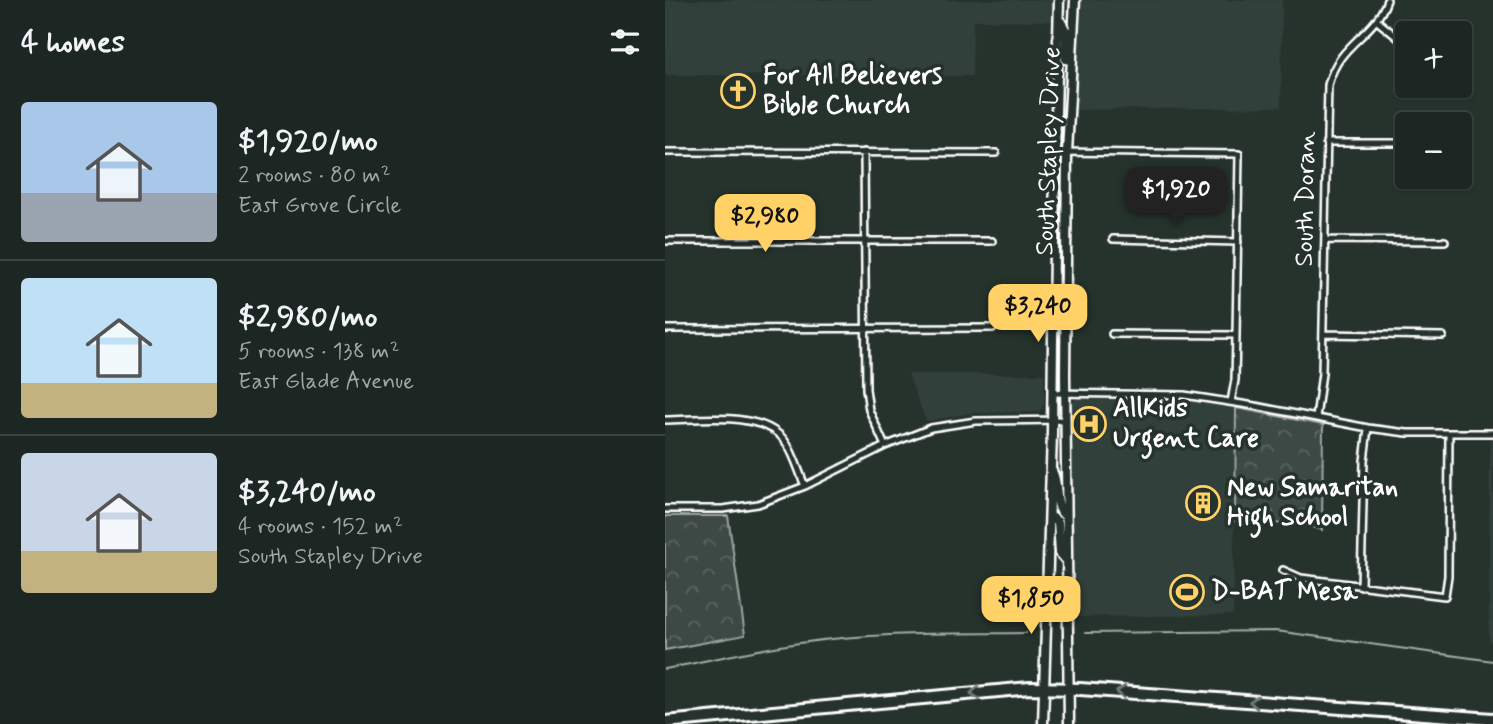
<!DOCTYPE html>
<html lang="en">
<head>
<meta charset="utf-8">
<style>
	:root { --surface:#1c2622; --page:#29322f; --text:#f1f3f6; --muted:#a0a5a5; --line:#3a4340; --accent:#ffd166 }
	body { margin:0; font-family:Mynerve,sans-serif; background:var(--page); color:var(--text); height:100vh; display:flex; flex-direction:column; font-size:26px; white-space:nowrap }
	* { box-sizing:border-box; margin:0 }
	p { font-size:23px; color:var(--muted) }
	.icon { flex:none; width:38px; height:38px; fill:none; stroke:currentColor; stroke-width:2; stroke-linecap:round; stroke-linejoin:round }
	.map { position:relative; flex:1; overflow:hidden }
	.drawer { display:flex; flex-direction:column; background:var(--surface); width:665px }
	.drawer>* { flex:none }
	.controls { position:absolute; left:730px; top:21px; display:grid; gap:14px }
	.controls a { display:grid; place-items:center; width:77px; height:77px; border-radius:7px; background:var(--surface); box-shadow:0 2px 5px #0004,0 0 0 2px var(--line); font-size:35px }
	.price { position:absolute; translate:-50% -60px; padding:0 16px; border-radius:14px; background:var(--accent); color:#111; font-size:23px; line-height:46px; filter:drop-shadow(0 2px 4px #0008) }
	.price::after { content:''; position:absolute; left:50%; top:42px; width:21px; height:16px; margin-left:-10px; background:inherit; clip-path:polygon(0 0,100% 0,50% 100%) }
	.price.active { background:#222; color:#fff }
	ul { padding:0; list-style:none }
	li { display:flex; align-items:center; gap:21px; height:175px; padding:0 21px }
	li+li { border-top:2px solid var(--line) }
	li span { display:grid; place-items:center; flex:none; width:196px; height:140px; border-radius:7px; color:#555 }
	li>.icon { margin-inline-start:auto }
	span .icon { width:84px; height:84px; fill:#fffc; stroke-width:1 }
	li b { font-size:30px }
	h2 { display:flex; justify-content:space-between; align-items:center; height:84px; padding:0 21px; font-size:30px }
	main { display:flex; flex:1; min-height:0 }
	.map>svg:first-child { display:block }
	.built { fill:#333f3a }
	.park { fill:url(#park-crowns); stroke:#9ea4a2; stroke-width:2 }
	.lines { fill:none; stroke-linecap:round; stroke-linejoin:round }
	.stream { stroke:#a4a9a7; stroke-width:2 }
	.minor-casing { stroke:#fff; stroke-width:10 }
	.secondary-casing { stroke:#fff; stroke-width:13 }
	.motorway-casing { stroke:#fff; stroke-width:16 }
	.minor { stroke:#26332d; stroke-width:5 }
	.secondary { stroke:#26332d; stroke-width:8 }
	.motorway { stroke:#26332d; stroke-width:10 }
	.oneway { stroke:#727a76 }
	.labels { text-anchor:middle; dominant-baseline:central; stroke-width:7; stroke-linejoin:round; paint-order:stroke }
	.poi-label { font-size:26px; font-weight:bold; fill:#fff; stroke:#26332d; text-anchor:start }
	.street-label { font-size:26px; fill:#fff; stroke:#26332d }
</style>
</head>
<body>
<main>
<section class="drawer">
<h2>4 homes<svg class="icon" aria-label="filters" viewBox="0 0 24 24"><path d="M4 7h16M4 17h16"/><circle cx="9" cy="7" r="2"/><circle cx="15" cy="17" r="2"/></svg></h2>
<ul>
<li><span style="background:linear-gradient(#a9c7e8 65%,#9aa5b1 0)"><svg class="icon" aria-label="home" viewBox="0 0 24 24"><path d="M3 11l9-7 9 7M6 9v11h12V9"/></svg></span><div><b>$1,920/mo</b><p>2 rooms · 80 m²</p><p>East Grove Circle</p></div></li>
<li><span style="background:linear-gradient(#bfe0f5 75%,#c2b280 0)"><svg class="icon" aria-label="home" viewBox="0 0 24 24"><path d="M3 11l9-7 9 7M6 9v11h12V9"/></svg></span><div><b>$2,980/mo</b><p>5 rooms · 138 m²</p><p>East Glade Avenue</p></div></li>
<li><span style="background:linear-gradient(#c9d6e8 70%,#c2b280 0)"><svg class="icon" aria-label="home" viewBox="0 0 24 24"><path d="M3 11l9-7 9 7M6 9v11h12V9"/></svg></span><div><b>$3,240/mo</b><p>4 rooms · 152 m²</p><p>South Stapley Drive</p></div></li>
</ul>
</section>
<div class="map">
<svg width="828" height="724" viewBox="0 0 828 724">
	<defs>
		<pattern id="park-crowns" width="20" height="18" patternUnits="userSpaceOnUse" patternTransform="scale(1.75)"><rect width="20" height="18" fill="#3e4944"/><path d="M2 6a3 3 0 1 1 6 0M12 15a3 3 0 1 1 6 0" fill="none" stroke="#5b6460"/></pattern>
	</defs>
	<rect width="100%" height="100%" fill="#26332d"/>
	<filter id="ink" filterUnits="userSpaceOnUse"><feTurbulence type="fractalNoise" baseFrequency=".0143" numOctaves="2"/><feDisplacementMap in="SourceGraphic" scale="14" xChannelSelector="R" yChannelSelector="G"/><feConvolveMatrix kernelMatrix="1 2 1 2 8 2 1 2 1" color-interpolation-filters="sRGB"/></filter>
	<g filter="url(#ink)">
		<path class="built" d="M0,0h388l-1,21 -79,-1 -1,56 -307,-1z
			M417,0h200l-1,107 -208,3z
			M243,374h136v28l-2,7 -6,3 -64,1 -46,8z
			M412,398l111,1 48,9 -3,207 -158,2 -5,-212z
			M825,438h3v203h-4z"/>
		<path class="park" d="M571,408l87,17 -1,105 -16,-5 -71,-4z
			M0,516h63l17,119 -80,15z"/>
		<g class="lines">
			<path class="stream" d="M420,633l191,-2 217,30
				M0,669c47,-9 94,-21 142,-27 72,-10 146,-8 219,-9"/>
			<g class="minor-casing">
				<path id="minor" d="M711,20l31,25
					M661,143h81
					M0,152l331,1
					M199,152l2,237 3,21 16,36
					M390,152l184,2 -3,181 -1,45 -4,22
					M448,239l125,3
					M660,240l120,1
					M0,241h327
					M0,329l328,-1
					M447,334l124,1
					M658,334l120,2
					M387,393l132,2 71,11 113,22 39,5h86
					M651,418l6,-45 6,-288c11,-43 46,-48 59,-85
					M0,420c35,0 97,-10 120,21 9,12 14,31 20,45
					M0,509h58l35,-5 47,-18 80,-40 46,-18 45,-7 89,-1
					M618,570l18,8 144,18 3,-20 1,-143
					M696,586l3,-125 4,-33"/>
			</g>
			<g class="secondary-casing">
				<path id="secondary" d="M396,22l5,9v28l5,1
					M387,471c8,14 1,35 13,45
					M385,516l8,6 2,31 6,7
					M378,724l9,-291 3,-281 4,-152
					M404,724l-4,-349 2,-222 8,-153"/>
			</g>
			<g class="motorway-casing">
				<path id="motorway" d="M0,722l365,-34 50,1 413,30"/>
			</g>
			<use href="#minor" class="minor"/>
			<use href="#secondary" class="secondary"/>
			<use href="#motorway" class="motorway"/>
		</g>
		<defs><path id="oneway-chevron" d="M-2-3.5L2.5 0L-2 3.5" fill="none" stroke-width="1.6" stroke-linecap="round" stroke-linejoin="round" transform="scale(1.75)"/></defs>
		<g class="oneway">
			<use href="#oneway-chevron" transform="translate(456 692) rotate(-176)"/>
			<use href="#oneway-chevron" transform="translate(310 693) rotate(175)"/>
			<use href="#oneway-chevron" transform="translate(589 702) rotate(-176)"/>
		</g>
	</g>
	<defs>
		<g id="church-ring" transform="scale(1.75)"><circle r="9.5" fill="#26332d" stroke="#ffd166" stroke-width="1.5"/><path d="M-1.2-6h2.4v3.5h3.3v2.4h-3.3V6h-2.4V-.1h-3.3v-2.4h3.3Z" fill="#ffd166"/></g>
		<g id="hospital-ring" transform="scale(1.75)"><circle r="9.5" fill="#26332d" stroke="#ffd166" stroke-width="1.5"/><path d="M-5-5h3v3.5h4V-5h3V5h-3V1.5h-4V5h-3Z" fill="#ffd166"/></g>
		<g id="building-ring" transform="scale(1.75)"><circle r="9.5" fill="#26332d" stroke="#ffd166" stroke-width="1.5"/><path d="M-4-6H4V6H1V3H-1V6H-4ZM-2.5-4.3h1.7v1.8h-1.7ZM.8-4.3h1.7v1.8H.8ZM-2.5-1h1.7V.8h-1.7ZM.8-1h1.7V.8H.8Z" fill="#ffd166"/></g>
		<g id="stadium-ring" transform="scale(1.75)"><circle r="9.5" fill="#26332d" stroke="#ffd166" stroke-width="1.5"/><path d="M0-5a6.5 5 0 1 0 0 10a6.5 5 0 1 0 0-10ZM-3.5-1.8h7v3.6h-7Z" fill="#ffd166"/></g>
	</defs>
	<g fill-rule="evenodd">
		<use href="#church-ring" x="73" y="91"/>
		<use href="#hospital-ring" x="424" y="424"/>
		<use href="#building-ring" x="538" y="503"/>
		<use href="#stadium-ring" x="522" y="592"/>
	</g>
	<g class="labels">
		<g class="poi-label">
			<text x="98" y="76">For All Believers<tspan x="98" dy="30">Bible Church</tspan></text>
			<text x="448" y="409">AllKids<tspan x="448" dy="30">Urgent Care</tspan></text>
			<text x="562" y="488">New Samaritan<tspan x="562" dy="30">High School</tspan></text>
			<text x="546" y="592">D-BAT Mesa</text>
		</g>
		<g class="street-label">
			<text transform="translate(384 151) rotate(-88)">South Stapley Drive</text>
			<text transform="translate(641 199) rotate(-89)">South Doran</text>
		</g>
	</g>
</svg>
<div class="controls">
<a>+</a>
<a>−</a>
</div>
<b class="price active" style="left:511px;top:227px">$1,920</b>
<b class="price" style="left:100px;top:254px">$2,980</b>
<b class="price" style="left:373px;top:344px">$3,240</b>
<b class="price" style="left:366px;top:636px">$1,850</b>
</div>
</main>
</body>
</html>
